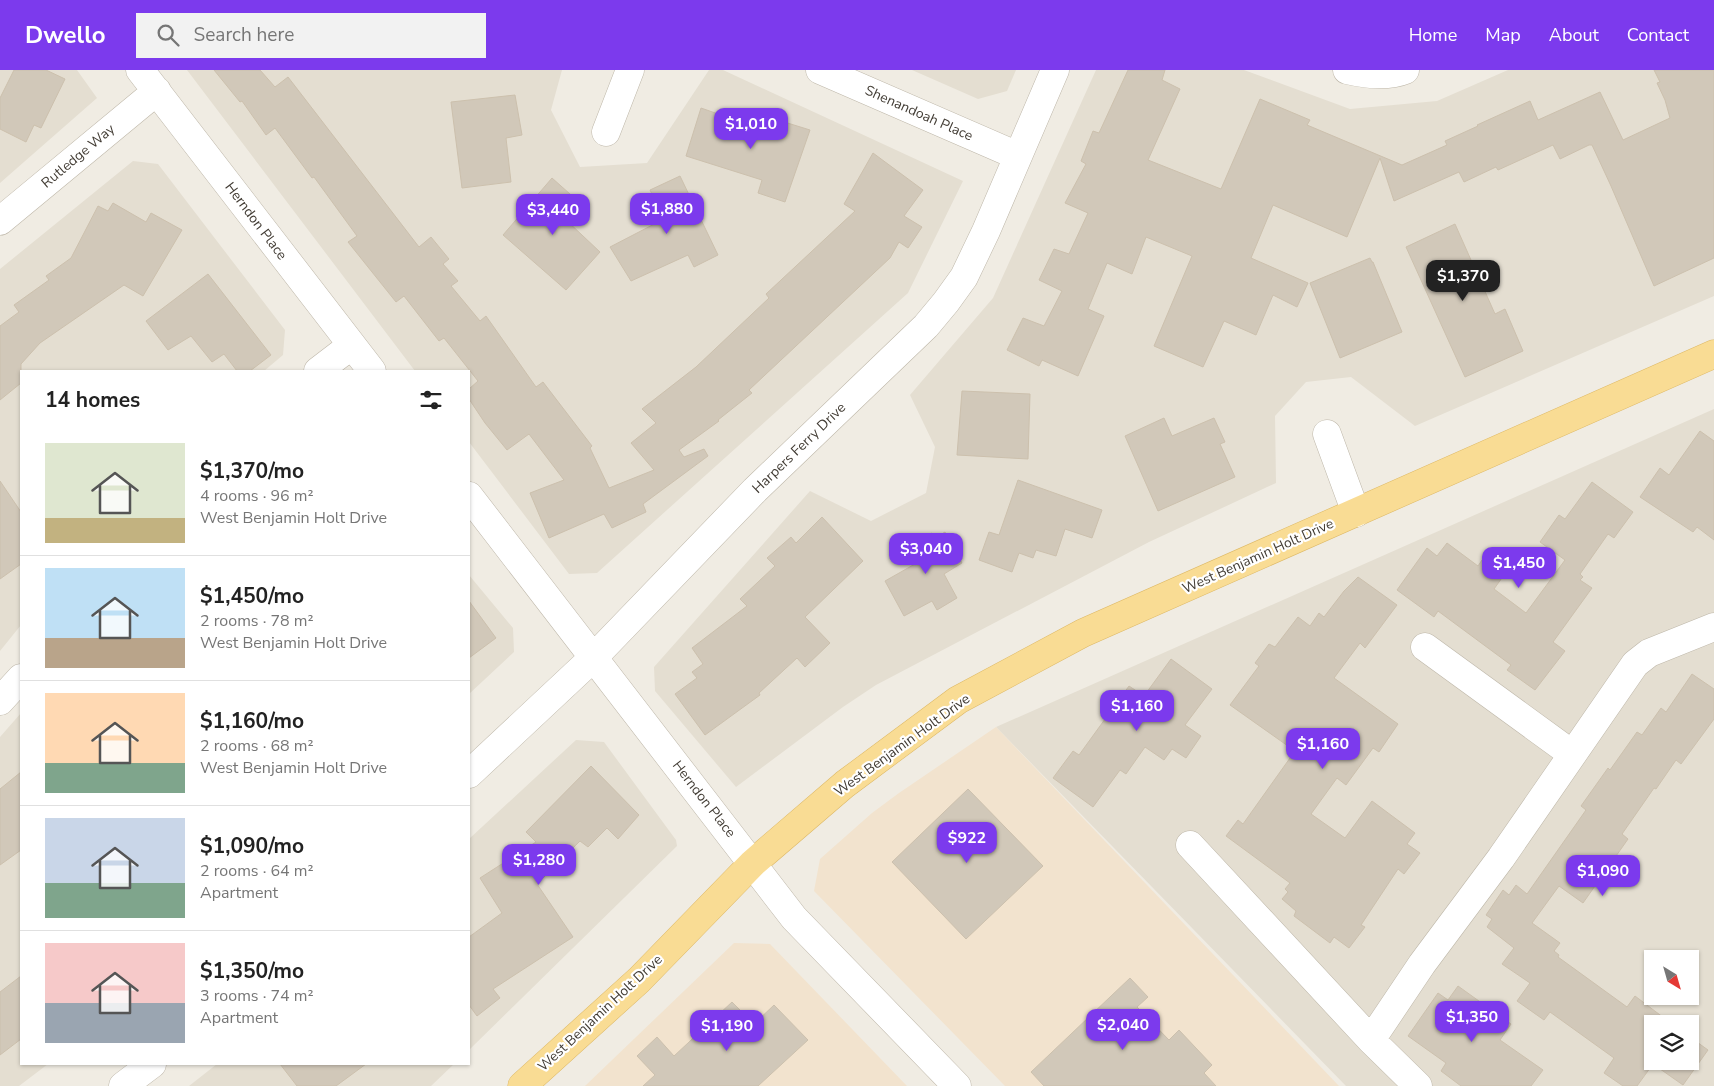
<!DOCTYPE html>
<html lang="en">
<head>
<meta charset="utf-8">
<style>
	:root { --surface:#fff; --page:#f2f2f2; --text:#222; --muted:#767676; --line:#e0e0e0; --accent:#7c3aed }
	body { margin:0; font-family:"Nunito Sans",sans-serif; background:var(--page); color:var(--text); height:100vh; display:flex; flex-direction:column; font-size:19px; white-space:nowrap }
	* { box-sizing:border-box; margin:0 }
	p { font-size:16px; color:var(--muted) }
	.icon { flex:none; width:28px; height:28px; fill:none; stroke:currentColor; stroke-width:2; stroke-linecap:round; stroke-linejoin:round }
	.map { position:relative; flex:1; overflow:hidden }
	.side { position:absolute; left:20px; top:300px; width:450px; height:695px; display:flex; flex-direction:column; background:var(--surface); border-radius:0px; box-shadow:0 1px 4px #0004 }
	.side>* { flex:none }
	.needle { width:32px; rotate:143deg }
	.fabs { position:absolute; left:1644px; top:880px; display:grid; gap:10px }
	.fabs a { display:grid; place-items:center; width:55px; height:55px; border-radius:0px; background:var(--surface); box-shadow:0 1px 4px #0004; font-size:25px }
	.price { position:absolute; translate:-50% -42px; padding:0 11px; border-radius:10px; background:var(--accent); color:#fff; font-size:16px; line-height:32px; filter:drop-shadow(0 1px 2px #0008) }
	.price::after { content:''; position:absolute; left:50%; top:30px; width:15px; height:11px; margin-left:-8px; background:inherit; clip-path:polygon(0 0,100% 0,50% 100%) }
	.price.active { background:#222; color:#fff }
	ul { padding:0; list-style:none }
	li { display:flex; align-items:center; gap:15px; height:125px; padding:0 25px }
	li+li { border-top:1px solid var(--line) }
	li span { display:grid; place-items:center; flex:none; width:140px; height:100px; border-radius:0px; color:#555 }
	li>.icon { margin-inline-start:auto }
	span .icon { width:60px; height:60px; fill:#fffc; stroke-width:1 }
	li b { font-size:21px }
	h2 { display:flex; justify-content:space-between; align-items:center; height:60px; padding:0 25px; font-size:21px }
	header { display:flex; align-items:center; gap:30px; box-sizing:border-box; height:70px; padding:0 25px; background:var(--accent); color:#fff }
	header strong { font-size:24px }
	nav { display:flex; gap:28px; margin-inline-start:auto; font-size:18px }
	.search { width:350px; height:45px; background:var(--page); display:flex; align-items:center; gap:12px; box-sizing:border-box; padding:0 18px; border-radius:0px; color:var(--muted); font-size:19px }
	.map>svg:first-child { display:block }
	.residential { fill:#e4ded1; fill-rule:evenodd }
	.commercial { fill:#f2e3ce }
	.building { fill:#d1c8b9; stroke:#ccc0ad }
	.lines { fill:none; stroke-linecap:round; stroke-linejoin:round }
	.minor-casing { stroke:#beb7a9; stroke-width:29 }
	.major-casing { stroke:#ddb865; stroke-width:29 }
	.minor { stroke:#fff; stroke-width:28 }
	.major { stroke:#f9dc94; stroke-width:28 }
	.labels { text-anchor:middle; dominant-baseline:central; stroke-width:4.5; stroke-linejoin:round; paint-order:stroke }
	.street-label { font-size:14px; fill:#423c34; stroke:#fff }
</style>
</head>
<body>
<header>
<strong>Dwello</strong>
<div class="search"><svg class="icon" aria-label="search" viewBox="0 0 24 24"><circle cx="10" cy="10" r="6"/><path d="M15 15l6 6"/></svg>Search here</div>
<nav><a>Home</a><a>Map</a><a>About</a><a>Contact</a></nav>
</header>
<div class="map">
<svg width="1714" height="1016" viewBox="0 0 1714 1016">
	<rect width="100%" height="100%" fill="#f0ece3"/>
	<path class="residential" d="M0,0h77l20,28 -97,85z
		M187,0h375l-11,40 29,57 67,-4 62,-93h14l240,111 -55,112 -311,280 -28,1 -100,-132v-71h-54z
		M912,0h104l-9,21 -29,8z
		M1096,0h148l106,39 87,-8 71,-31h206v226l-299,130 -64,-49 -45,5 -31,34 1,67 -127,59 -273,143 -33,22 -107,80 -81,-96 -1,-24 156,-176 61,30 55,-28 9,-46 -25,-52 83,-97z
		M133,91l25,3 127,166 -2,25 -19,16h-243v254l-21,26v-382z
		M1714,339v677h-368l-350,-359zM1652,889h38v37h-38zM1652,954h38v37h-38z
		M469,505l44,53 1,24 -45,42z
		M21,643v351h27l-29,22h-19v-349z
		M576,670l28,2 72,98 1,6 -208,204v-211z
		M217,994h237l-23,22h-242z"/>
	<path class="commercial" d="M996,657l343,359h-334l-191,-195 6,-32 52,-46 27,-20z
		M734,873l36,1 137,142h-322z"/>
	<path class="building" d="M14,0h32l19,9 -24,49 -7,-3 -8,17 -26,-13v-31z
		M214,0h46l15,17 13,-10 131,170 12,-10 18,22 -6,5 15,17 -7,5 29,35 6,-5 50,71 7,-5 49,64 -2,2 19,40 45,-18 -23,-27 25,-20 -14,-14 54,-42 73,-69 -3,-4 89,-83 -11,-7 29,-51 50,37 -19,26 18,11 -14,21 -9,-6 -9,16 -141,132 3,3 -34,27 1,1 -40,29 5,7 20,-8 4,7 -65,48 3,8 -34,16 -8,-14 -55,24 -19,-45 34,-13 -35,-46 -22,16 -22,-27 -16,-24v-10l9,-8 -34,-43 -5,3 -35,-45 -8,6 -48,-60 9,-6 -43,-59 -2,1 -37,-50 -9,7 -24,-34 -2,1z
		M1128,0h37l-3,10 18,9 -32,71 73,29 39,-90 50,21 -3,5 95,40 45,-20 -2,-4 33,-15 -1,-1 53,-24 8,19 62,-28 23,48 47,-22 -5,-18 -8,-17 3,-1 -6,-12h60v188l-60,28 -43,-100 -19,-41h-3l-29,14 -7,-14 -55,25 -2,-3 -32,15 -5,-10 -65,29 -14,-43 -33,79 -74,-32 -22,53 57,25 -11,24 -24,-12 -17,40 -32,-14 -21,46 -49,-21 38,-90 -46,-19 -14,37 -25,-11 -19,46 16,7 -26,60 -36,-16 -3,6 -32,-16 16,-32 21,8 18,-35 -23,-11 15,-31 15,5 19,-41 -23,-10 21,-39 -5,-3 12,-30 6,2z
		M515,25l7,40 -16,3 5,44 -49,6 -11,-86z
		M701,38l60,21 4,-13 45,14 -25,72 -27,-9 4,-13 -76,-24z
		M680,106l38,79 -24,12 -6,-12 -57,26 -21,-34 54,-28 -14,-29z
		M552,108l27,24 -14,17 35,33 -34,38 -63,-55z
		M113,133l33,19 5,-9 31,17 -39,66 -19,-11 -84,58 -19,21v19l-21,17v-74l19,-14 -5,-7 35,-25 -3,-4 25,-18 27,-52 10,5z
		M1455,154l40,90 10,-5 18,42 -58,26 -59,-130z
		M1370,188l2,4h1l29,70 -62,26 -30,-75z
		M208,204l63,81 -21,16h-13l-13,-17 -12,8 -21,-26 -23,14 -22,-29z
		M962,321l68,3 -2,65 -71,-4z
		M1164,348l8,18 42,-18 11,24 -5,2 15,33 -77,34 -33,-75z
		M1700,361l14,10v99l-17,-13 -4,5 -53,-35 20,-29 9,7z
		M1018,410l84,30 -10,28 -27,-9 -9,27 -20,-6 -3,8 -14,-5 -7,19 -33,-12 10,-28 10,3z
		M0,411l21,31v52l-21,15z
		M1592,412l41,30 -19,26 -6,-4 -28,40 3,3 -3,3 12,8 -39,54 12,9 -30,39 -28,-20 4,-5 -73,-54 -4,6 -37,-27 30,-42 10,8 10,-13 31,23 4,-6 22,15 -10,14 32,24 39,-53 -25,-18 19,-27 6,4z
		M822,447l41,44 -58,56 25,26 -25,24 -8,-9 -38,35 1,2 -55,40 -30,-41 22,-16 -5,-6 11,-8 -11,-16 55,-42 -7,-7 35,-33 -8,-8 24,-21 5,6z
		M945,462l17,31 -18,11 13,24 -20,12 -5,-9 -28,15 -19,-35 30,-17 -9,-16 26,-15 3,5z
		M1358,507l39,28 -32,43 -5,-5 -26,35 64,46 -19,28 -6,-4 -27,37 -9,-7 -26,36 34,24 27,-37 43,32 -8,11 13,9 -16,21 -6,-5 -37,56 4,2 -16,21 -15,-11 -4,6 -36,-27 2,-5 -14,-12 6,-7 -3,-3 5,-6 -64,-47 12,-16 5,4 52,-73 -65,-46 29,-39 -4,-3 14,-19 6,3 23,-30 12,9 9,-13 5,4 20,-26z
		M469,531l27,37 -27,20z
		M1171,589l41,30 -27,36 16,11 -15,22 -14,-9 -8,11 -19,-13 -19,27 -6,-4 -27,37 -40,-29 20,-27 6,4 50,-69 15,10z
		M1692,604l22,15v30l-33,45 -5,-4 -20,29 -2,-1 -32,46 6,5 -45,64 -24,-17 -27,37 28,20 -6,8 5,4 -1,2 69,50 8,-11 37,28h-20v37h38v-24l18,13 -25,35 -30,-21 -16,22h-14l-19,-13 10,-15 -64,-46 -6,8 -27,-19 13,-18 -28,-19 12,-16 -27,-21 5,-8 -6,-4 17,-25 6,5 7,-10 11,9 59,-84 -5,-4 27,-38 2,2 27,-38 5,3 19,-27 5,4z
		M591,696l48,49 -21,24 -11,-11 -19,19 -8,-6 -43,43 36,53 -80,52 7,9 -23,18 -8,-11v-68l33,-24 -22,-35 56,-36 -10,-10z
		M21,702v78l-21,15v-76z
		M968,719l75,77 -77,73 -74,-77z
		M21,906v63l-21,16v-63z
		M1130,908l18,19 -11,10 32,33 10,-10 33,35 -8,8 12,13h-172l-13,-14z
		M1458,916l53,38 -11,16 43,30 -12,16h-70l-20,-15 5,-8 -38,-27 30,-43 10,7z
		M732,932l22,22 20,-19 34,35 -50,46h-115l12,-11 -18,-19 20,-19 17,19z
		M280,994h86l-30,22h-39z"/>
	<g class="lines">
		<g class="minor-casing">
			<path id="minor" d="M140,0l232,301
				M820,0l198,86
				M1347,0c17,4 41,7 58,0
				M606,62l24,-62
				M0,151l157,-130
				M318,301l34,-26
				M1327,364l29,79
				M469,426l325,422 163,168
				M1425,577l147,107
				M0,631l21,-23
				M469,704l125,-117 161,-167 171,-164 20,-24 18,-25 22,-46 69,-161
				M1190,775l181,195
				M123,1016l29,-22
				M1418,1016l-47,-46 51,-76 79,-106 134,-194 14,-11 65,-26"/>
		</g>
		<g class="major-casing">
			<path id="major" d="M522,1016l117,-106 114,-117 92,-79 113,-84 125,-67 631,-279"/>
		</g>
		<use href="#minor" class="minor"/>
		<use href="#major" class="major"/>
	</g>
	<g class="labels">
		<g class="street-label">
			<text transform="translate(919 43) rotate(24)">Shenandoah Place</text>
			<text transform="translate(78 86) rotate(-40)">Rutledge Way</text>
			<text transform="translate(256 151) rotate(53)">Herndon Place</text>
			<text transform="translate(799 378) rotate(-44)">Harpers Ferry Drive</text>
			<text transform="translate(1258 486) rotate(-24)">West Benjamin Holt Drive</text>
			<text transform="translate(902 675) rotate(-36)">West Benjamin Holt Drive</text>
			<text transform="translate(704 729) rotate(52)">Herndon Place</text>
			<text transform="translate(600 943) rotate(-43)">West Benjamin Holt Drive</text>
		</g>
	</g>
</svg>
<div class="fabs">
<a><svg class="needle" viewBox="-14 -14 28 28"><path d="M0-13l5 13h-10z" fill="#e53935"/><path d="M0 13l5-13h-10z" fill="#767676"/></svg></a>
<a><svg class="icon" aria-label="layers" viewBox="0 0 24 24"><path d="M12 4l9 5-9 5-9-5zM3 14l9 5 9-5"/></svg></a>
</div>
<b class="price" style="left:751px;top:80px">$1,010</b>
<b class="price" style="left:667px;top:165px">$1,880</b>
<b class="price" style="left:553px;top:166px">$3,440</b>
<b class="price active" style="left:1463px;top:232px">$1,370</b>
<b class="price" style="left:926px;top:505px">$3,040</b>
<b class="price" style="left:1519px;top:519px">$1,450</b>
<b class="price" style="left:1137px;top:662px">$1,160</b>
<b class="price" style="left:1323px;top:700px">$1,160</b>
<b class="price" style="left:967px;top:794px">$922</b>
<b class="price" style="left:539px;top:816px">$1,280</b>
<b class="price" style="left:1603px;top:827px">$1,090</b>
<b class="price" style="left:1472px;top:973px">$1,350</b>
<b class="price" style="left:1123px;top:981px">$2,040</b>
<b class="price" style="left:727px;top:982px">$1,190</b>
<section class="side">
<h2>14 homes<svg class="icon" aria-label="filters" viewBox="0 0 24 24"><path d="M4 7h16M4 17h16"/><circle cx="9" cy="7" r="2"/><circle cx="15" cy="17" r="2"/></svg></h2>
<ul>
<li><span style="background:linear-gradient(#dfe7d0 75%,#c2b280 0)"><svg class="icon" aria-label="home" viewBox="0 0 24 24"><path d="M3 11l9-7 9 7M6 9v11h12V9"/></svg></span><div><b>$1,370/mo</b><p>4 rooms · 96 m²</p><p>West Benjamin Holt Drive</p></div></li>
<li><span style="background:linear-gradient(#bfe0f5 70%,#b9a48a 0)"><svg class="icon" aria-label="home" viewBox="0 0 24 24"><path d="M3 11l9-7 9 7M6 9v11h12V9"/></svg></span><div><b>$1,450/mo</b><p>2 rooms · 78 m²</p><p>West Benjamin Holt Drive</p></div></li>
<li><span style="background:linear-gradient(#ffd9b3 70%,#7fa58c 0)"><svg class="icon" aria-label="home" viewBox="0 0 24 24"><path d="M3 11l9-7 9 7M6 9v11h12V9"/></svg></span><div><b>$1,160/mo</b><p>2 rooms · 68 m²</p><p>West Benjamin Holt Drive</p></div></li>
<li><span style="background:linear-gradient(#c9d6e8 65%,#7fa58c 0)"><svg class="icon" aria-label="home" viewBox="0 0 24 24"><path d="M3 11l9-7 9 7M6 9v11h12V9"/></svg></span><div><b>$1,090/mo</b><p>2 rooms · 64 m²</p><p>Apartment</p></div></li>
<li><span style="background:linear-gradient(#f6c9c9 60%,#9aa5b1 0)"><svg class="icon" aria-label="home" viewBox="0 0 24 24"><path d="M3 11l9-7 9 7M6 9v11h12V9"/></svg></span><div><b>$1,350/mo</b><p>3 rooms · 74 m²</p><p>Apartment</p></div></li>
</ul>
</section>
</div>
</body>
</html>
